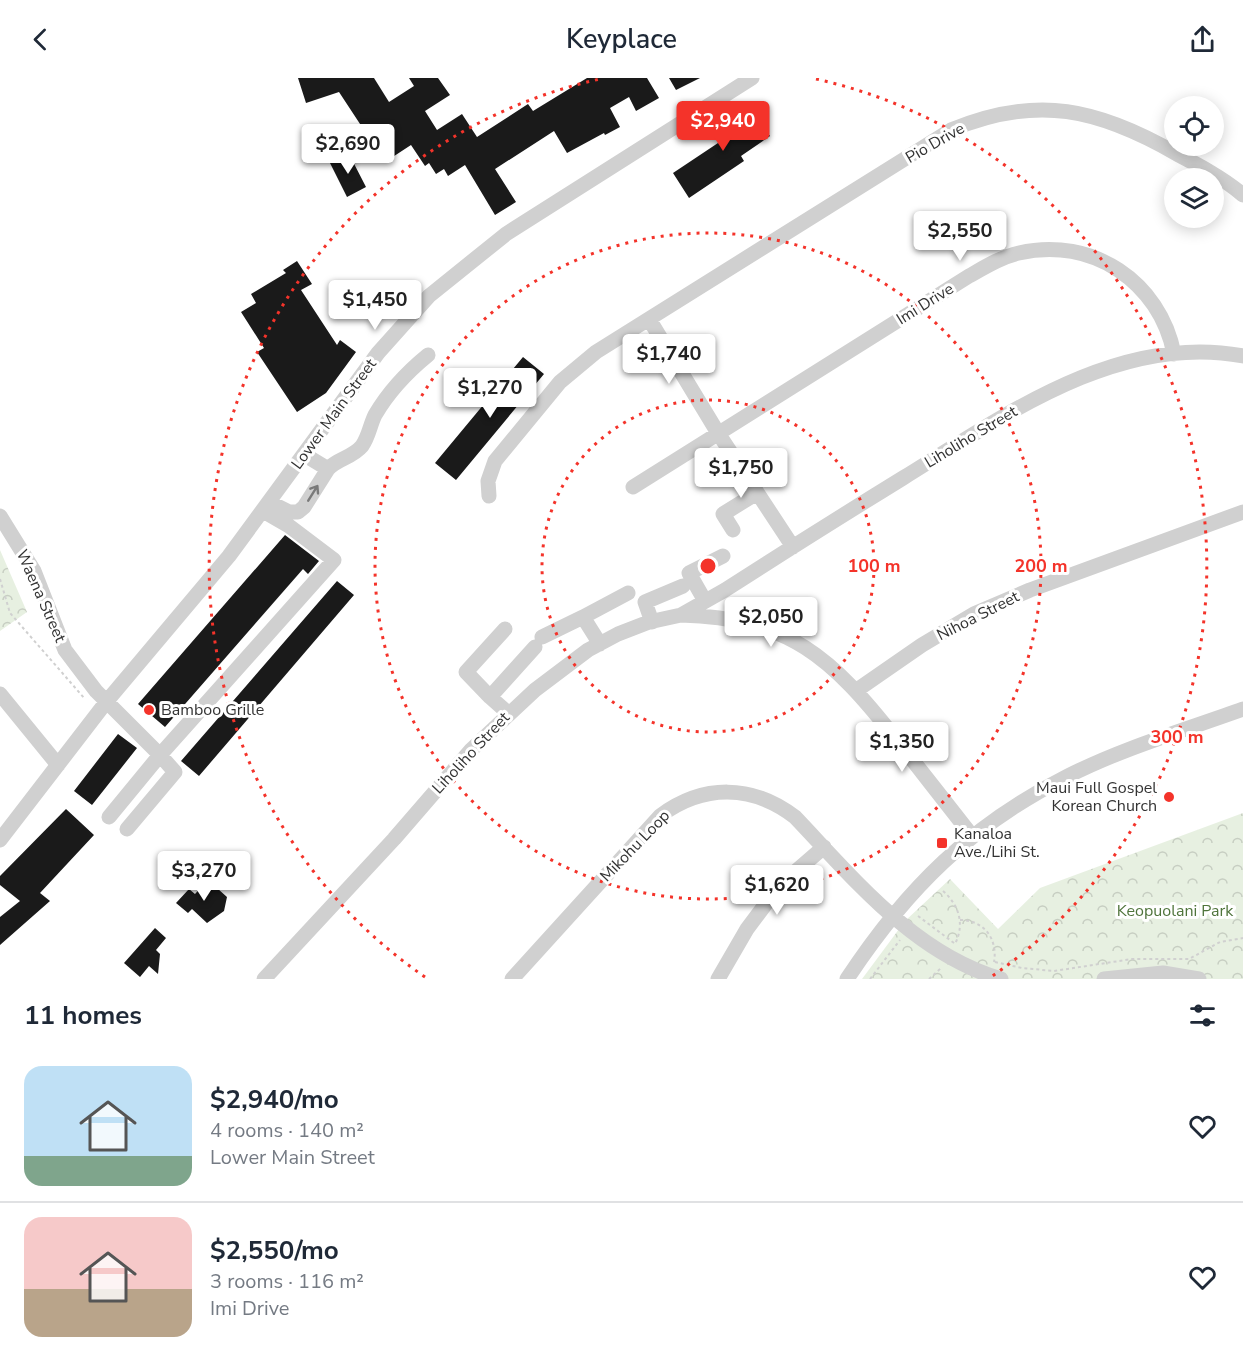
<!DOCTYPE html>
<html lang="en">
<head>
<meta charset="utf-8">
<style>
	:root { --surface:#fff; --page:#f6f6f7; --text:#1f2937; --muted:#747a83; --line:#e0e1e3; --accent:#f4332a }
	body { margin:0; font-family:"Nunito Sans",sans-serif; background:var(--page); color:var(--text); height:100vh; display:flex; flex-direction:column; font-size:22px; white-space:nowrap }
	* { box-sizing:border-box; margin:0 }
	p { font-size:20px; color:var(--muted) }
	.icon { flex:none; width:33px; height:33px; fill:none; stroke:currentColor; stroke-width:2; stroke-linecap:round; stroke-linejoin:round }
	.map { position:relative; height:901px; overflow:hidden }
	.side { display:flex; flex-direction:column; background:var(--surface); flex:1 }
	.side>* { flex:none }
	.buttons { position:absolute; left:1164px; top:18px; display:grid; gap:12px }
	.buttons a { display:grid; place-items:center; width:60px; height:60px; border-radius:50%; background:var(--surface); box-shadow:0 3px 15px #0003; font-size:30px }
	.price { position:absolute; translate:-50% -51px; padding:0 14px; border-radius:6px; background:#fff; color:#222; font-size:20px; line-height:39px; filter:drop-shadow(0 2px 3px #0008) }
	.price::after { content:''; position:absolute; left:50%; top:36px; width:18px; height:14px; margin-left:-9px; background:inherit; clip-path:polygon(0 0,100% 0,50% 100%) }
	.price.on { background:var(--accent); color:#fff }
	ul { padding:0; list-style:none }
	li { display:flex; align-items:center; gap:18px; height:150px; padding:0 24px }
	li+li { border-top:2px solid var(--line) }
	li span { display:grid; place-items:center; flex:none; width:168px; height:120px; border-radius:18px; color:#555 }
	li>.icon { margin-inline-start:auto }
	span .icon { width:72px; height:72px; fill:#fffc; stroke-width:1 }
	li b { font-size:26px }
	h2 { display:flex; justify-content:space-between; align-items:center; height:72px; padding:0 24px; font-size:26px }
	header { display:flex; justify-content:space-between; align-items:center; height:78px; padding:0 24px; background:var(--surface); font-size:27px; font-weight:600 }
	.map>svg:first-child { display:block }
	.park { fill:url(#park-crowns) }
	.building { fill:#1a1a1a }
	.lines { fill:none; stroke-linecap:round; stroke-linejoin:round }
	.path { stroke:#d0d0d0; stroke-width:2; stroke-dasharray:3 3; stroke-linecap:butt }
	.minor { stroke:#d0d0d0; stroke-width:15 }
	.oneway { stroke:#7a7a7a }
	.ring { fill:none; stroke:#f4332a; stroke-width:3; stroke-dasharray:3 6 }
	.poi-dot { fill:#f4332a; stroke:#fff; stroke-width:2 }
	.labels { text-anchor:middle; dominant-baseline:central; stroke-width:6; stroke-linejoin:round; paint-order:stroke }
	.street-label { font-size:16px; fill:#333; stroke:#fff }
	.poi-label { font-size:16px; fill:#333; stroke:#fff; text-anchor:start }
	.park-label { font-size:16px; fill:#4f743b; stroke:#fff }
	.centre { fill:#f4332a; stroke:#fff; stroke-width:3 }
	.ring-label { font-size:18px; text-anchor:middle; font-weight:bold; fill:#f4332a; stroke:#fff; stroke-width:6; stroke-linejoin:round; paint-order:stroke }
</style>
</head>
<body>
<header><svg class="icon" aria-label="back" viewBox="0 0 24 24"><path d="M15 5l-7 7 7 7"/></svg>Keyplace<svg class="icon" aria-label="share" viewBox="0 0 24 24"><path d="M12 15V3M7 8l5-5 5 5M5 13v7h14v-7"/></svg></header>
<div class="map">
<svg width="1243" height="901" viewBox="0 0 1243 901">
	<defs>
		<pattern id="park-crowns" width="20" height="18" patternUnits="userSpaceOnUse" patternTransform="scale(1.5)"><rect width="20" height="18" fill="#e7f0e1"/><path d="M2 6a3 3 0 1 1 6 0M12 15a3 3 0 1 1 6 0" fill="none" stroke="#c7cec2"/></pattern>
	</defs>
	<rect width="100%" height="100%" fill="#fff"/>
	<path class="park" d="M0,472l27,62 -27,19z
		M1243,735v166h-381l43,-58 45,-42 48,50 42,-41z"/>
	<path class="building" d="M298,0h76l15,24 25,-16 -5,-8h29l12,17 -25,16 12,19 25,-16 15,23 51,-33 5,7 54,-33h60l12,20 -23,13 -7,-14 -19,11 10,19 -15,8 -1,-2 -37,20 -13,-22 -59,38 21,33 -21,13 -30,-50 -17,11 -4,-7 -8,5 -7,-11 -4,3 -14,-21 -26,17 -46,-70 -33,11z
		M669,0h31l-24,12z
		M748,26l22,32 -29,20 3,5 -55,37 -16,-25 57,-38 -10,-14z
		M349,76l17,33 -19,10 -17,-34z
		M297,183l15,23 -11,6 36,55 3,-5 16,12 -30,41 -29,19 -40,-60 7,-4 -23,-36 15,-9 -5,-9 35,-21 -3,-3z
		M523,279l21,17 -88,106 -21,-17z
		M285,457l34,26 -11,13 -5,-5 -138,158 -27,-23z
		M337,503l17,14 -155,181 -18,-15z
		M118,656l19,14 -45,57 -18,-14z
		M66,731l28,26 -54,58 10,8 -50,44v-28l20,-16 -20,-16v-9z
		M208,802l19,17 -3,14 -17,12 -15,-14 -4,4 -12,-10 13,-14 6,5z
		M155,850l11,10 -10,12 4,4 -2,20 -9,-8 -9,11 -16,-14z"/>
	<g class="lines">
		<path class="path" d="M0,501l10,34 75,86
			M943,813c16,14 22,33 12,53
			M918,838l36,27
			M960,842c24,0 38,19 34,42
			M995,884l27,6 32,3 78,-12h57l31,-17 23,-4
			M870,901l30,-39
			M929,901l12,-11"/>
		<path class="minor" d="M649,241l69,114 75,114
			M328,391c10,-11 24,-11 34,-23 7,-10 8,-21 13,-31 14,-24 31,-42 53,-60
			M633,409l336,-211c16,-9 32,-19 50,-23 73,-17 141,29 155,101
			M489,418l-1,-15 7,-20 65,-79 36,-30 355,-222c86,-36 148,-21 226,24 23,12 46,24 66,41
			M269,424l20,10h9l6,-5 24,-38 -23,-14
			M0,438l34,55 31,79 31,41 64,64 174,-195 -45,-34 -26,-15
			M733,452l-10,-16 34,-21
			M705,523l-16,-28 34,-17
			M681,537c109,3 151,43 215,124 25,32 51,65 76,97
			M652,544l-7,-20 38,-16
			M542,559l41,-20
			M600,566l-17,-27 45,-24
			M857,612l65,-45 52,-31 56,-24 213,-78
			M0,616l58,71
			M490,619l-24,-25 39,-43
			M508,635l-18,-16 45,-50
			M109,739l51,-62 15,17 -48,57
			M0,762l107,-139 122,-145 149,-203 51,-57 77,-62 246,-156
			M264,901l130,-140 77,-89 64,-60 53,-40 30,-16 31,-12 32,-7 44,-25c59,-38 118,-75 178,-112 99,-61 216,-146 340,-122
			M512,901l148,-163c43,-32 92,-32 135,1 60,63 120,137 206,162
			M718,901l29,-50 33,-44 44,-38
			M847,901c60,-91 124,-154 221,-203 55,-28 117,-46 175,-67
			M1104,901l59,-6 36,6"/>
	</g>
	<defs><path id="oneway-shaft" d="M-6 0H5M1.5-3L5.5 0L1.5 3" fill="none" stroke-width="1.6" stroke-linecap="round" stroke-linejoin="round" transform="scale(1.5)"/></defs>
	<use class="oneway" href="#oneway-shaft" transform="translate(313 415) rotate(-58)"/>
	<g class="ring">
		<circle cx="708" cy="488" r="166"/>
		<circle cx="708" cy="488" r="333"/>
		<path d="M425 899A499 499 0 0 1 600 1M816 1A499 499 0 0 1 991 899"/>
	</g>
	<g class="poi-dot">
		<circle cx="149" cy="632" r="6"/>
		<circle cx="1169" cy="719" r="6"/>
		<rect x="936" y="759" width="12" height="12" rx="3"/>
	</g>
	<g class="labels">
		<g class="street-label">
			<text transform="translate(935 65) rotate(-30)">Pio Drive</text>
			<text transform="translate(925 226) rotate(-32)">Imi Drive</text>
			<text transform="translate(334 336) rotate(-54)">Lower Main Street</text>
			<text transform="translate(971 359) rotate(-31)">Liholiho Street</text>
			<text transform="translate(41 518) rotate(66)">Waena Street</text>
			<text transform="translate(978 538) rotate(-27)">Nihoa Street</text>
			<text transform="translate(471 675) rotate(-47)">Liholiho Street</text>
			<text transform="translate(635 768) rotate(-46)">Mikohu Loop</text>
		</g>
		<g class="poi-label">
			<text x="161" y="632">Bamboo Grille</text>
			<text x="1157" y="710" text-anchor="end">Maui Full Gospel<tspan x="1157" dy="18">Korean Church</tspan></text>
			<text x="954" y="756">Kanaloa<tspan x="954" dy="18">Ave./Lihi St.</tspan></text>
		</g>
		<g class="park-label">
			<text x="1175" y="833">Keopuolani Park</text>
		</g>
	</g>
	<circle cx="708" cy="488" r="9" class="centre"/>
	<g class="ring-label">
		<text x="874" y="494">100 m</text>
		<text x="1041" y="494">200 m</text>
		<text x="1177" y="665">300 m</text>
	</g>
</svg>
<div class="buttons">
<a><svg class="icon" aria-label="locate" viewBox="0 0 24 24"><circle cx="12" cy="12" r="6"/><path d="M12 2v4M12 18v4M2 12h4M18 12h4"/></svg></a>
<a><svg class="icon" aria-label="layers" viewBox="0 0 24 24"><path d="M12 4l9 5-9 5-9-5zM3 14l9 5 9-5"/></svg></a>
</div>
<b class="price on" style="left:723px;top:74px">$2,940</b>
<b class="price" style="left:348px;top:97px">$2,690</b>
<b class="price" style="left:960px;top:184px">$2,550</b>
<b class="price" style="left:375px;top:253px">$1,450</b>
<b class="price" style="left:669px;top:307px">$1,740</b>
<b class="price" style="left:490px;top:341px">$1,270</b>
<b class="price" style="left:741px;top:421px">$1,750</b>
<b class="price" style="left:771px;top:570px">$2,050</b>
<b class="price" style="left:902px;top:695px">$1,350</b>
<b class="price" style="left:204px;top:824px">$3,270</b>
<b class="price" style="left:777px;top:838px">$1,620</b>
</div>
<section class="side">
<h2>11 homes<svg class="icon" aria-label="filters" viewBox="0 0 24 24"><path d="M4 7h16M4 17h16"/><circle cx="9" cy="7" r="2"/><circle cx="15" cy="17" r="2"/></svg></h2>
<ul>
<li><span style="background:linear-gradient(#bfe0f5 75%,#7fa58c 0)"><svg class="icon" aria-label="home" viewBox="0 0 24 24"><path d="M3 11l9-7 9 7M6 9v11h12V9"/></svg></span><div><b>$2,940/mo</b><p>4 rooms · 140 m²</p><p>Lower Main Street</p></div><svg class="icon" aria-label="heart" viewBox="0 0 24 24"><path d="M12 20l-8-8c-3-5 5-10 8-4 3-6 11-1 8 4z"/></svg></li>
<li><span style="background:linear-gradient(#f6c9c9 60%,#b9a48a 0)"><svg class="icon" aria-label="home" viewBox="0 0 24 24"><path d="M3 11l9-7 9 7M6 9v11h12V9"/></svg></span><div><b>$2,550/mo</b><p>3 rooms · 116 m²</p><p>Imi Drive</p></div><svg class="icon" aria-label="heart" viewBox="0 0 24 24"><path d="M12 20l-8-8c-3-5 5-10 8-4 3-6 11-1 8 4z"/></svg></li>
</ul>
</section>
</body>
</html>
